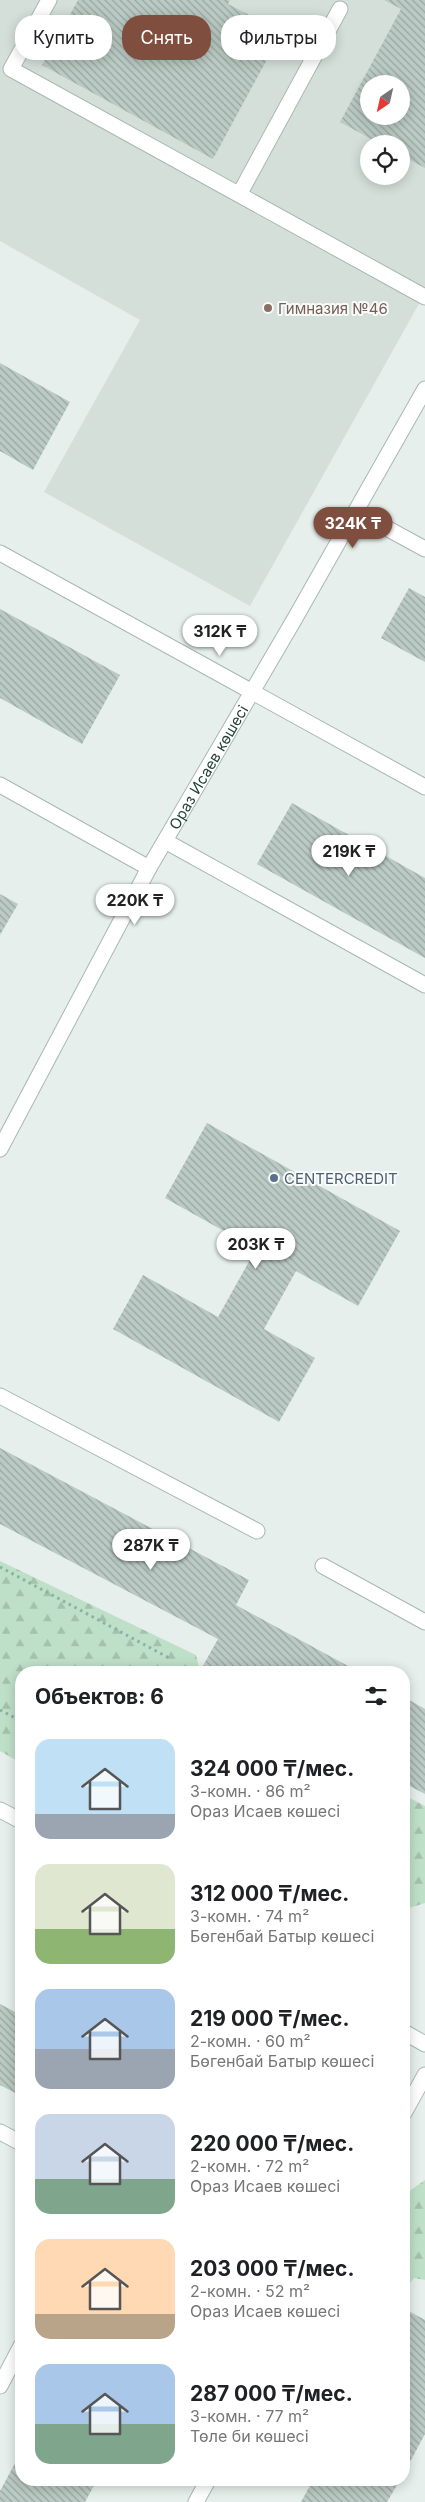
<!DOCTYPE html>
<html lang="ru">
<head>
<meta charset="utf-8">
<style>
	:root { --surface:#fff; --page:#f6f6f6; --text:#202124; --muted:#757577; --accent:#7f4e3f }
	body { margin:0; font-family:Inter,sans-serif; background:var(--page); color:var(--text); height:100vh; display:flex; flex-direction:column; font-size:19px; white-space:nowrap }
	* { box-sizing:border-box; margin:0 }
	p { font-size:16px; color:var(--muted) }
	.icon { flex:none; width:28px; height:28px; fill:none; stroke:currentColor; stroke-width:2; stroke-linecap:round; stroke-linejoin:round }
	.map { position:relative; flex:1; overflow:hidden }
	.side { position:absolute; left:15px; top:1666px; width:395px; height:820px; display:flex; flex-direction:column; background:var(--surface); border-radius:20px; box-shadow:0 2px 12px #0003 }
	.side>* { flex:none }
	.banner { position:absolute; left:15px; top:15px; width:395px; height:45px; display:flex; gap:10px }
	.needle { width:32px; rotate:214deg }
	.buttons { position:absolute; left:360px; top:75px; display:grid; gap:10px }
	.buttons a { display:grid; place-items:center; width:50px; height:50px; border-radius:50%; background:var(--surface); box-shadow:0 2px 12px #0003; font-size:25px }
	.price { position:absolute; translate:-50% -42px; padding:0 11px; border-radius:18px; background:#fff; color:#222; font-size:16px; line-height:32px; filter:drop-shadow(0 1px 2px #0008) }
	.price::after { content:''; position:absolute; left:50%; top:30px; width:15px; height:11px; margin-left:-8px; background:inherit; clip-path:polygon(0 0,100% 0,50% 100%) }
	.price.current { background:var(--accent); color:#fff }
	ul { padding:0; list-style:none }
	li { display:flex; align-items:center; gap:15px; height:125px; padding:0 20px }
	li span { display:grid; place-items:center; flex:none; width:140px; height:100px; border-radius:15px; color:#555 }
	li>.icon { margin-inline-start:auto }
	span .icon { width:60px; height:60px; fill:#fffc; stroke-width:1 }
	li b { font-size:21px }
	h2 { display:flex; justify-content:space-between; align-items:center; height:60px; padding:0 20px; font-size:21px }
	.chip { padding:0 18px; border-radius:20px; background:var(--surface); box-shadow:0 2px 12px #0003; font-size:18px; line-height:45px }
	.chip.current { background:var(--accent); color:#fff }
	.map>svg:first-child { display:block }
	.built { fill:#d4dfda; fill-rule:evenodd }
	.forest { fill:url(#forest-firs) }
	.building { fill:url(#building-back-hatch); fill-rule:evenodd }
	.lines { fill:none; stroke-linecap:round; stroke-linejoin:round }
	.service-casing { stroke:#a8b8b2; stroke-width:17 }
	.minor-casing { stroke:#a8b8b2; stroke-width:17 }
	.tertiary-casing { stroke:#a8b8b2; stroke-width:17 }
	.secondary-casing { stroke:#a4bbb3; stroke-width:17 }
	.path { stroke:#86b3a5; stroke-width:3; stroke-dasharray:2.5 4; stroke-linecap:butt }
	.service { stroke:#fff; stroke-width:15 }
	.minor { stroke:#fff; stroke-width:15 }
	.tertiary { stroke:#fff; stroke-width:15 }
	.secondary { stroke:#fff; stroke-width:15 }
	.education-dot { fill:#8d6e63; stroke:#f7fbf9; stroke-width:2 }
	.service-dot { fill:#5c6f8a; stroke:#f7fbf9; stroke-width:2 }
	.labels { text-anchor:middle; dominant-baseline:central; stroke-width:4; stroke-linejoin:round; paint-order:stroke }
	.education-label { font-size:15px; fill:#785e54; stroke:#f7fbf9; text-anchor:start }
	.street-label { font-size:15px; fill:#24423a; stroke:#f7fbf9 }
	.service-label { font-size:15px; fill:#4e5e75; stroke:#f7fbf9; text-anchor:start }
</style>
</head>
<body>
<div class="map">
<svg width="425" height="2502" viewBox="0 0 425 2502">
	<defs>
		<pattern id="forest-firs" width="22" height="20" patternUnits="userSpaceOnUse" patternTransform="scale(1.25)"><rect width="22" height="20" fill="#bfe0c8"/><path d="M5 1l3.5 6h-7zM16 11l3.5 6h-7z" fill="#a4c1ad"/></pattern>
		<pattern id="building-back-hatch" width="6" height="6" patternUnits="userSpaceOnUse" patternTransform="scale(1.25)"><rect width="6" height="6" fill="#bbcac4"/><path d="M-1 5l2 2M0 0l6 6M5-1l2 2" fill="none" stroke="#98a6a0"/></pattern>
	</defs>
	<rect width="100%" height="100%" fill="#e6efeb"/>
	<path class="built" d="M0,0h425v293l-175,313 -206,-114 96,-172 -140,-79zM369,84h32v32h-32zM369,144h32v32h-32z"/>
	<path class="forest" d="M0,1561l196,94 4,17h-179v91l-21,-12z
		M404,1795l21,11v97l-16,5 -5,5z
		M425,2180v100l-11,-2 -10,13v-96z"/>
	<path class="building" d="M78,0h152l-2,4 54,28 -69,127 -171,-94z
		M384,0h41v168l-24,-13v-11h-21l-40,-22 61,-113zM369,84h32v32h-32z
		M0,363l70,39 -37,68 -33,-19z
		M409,588l16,9v65l-44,-24z
		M0,609l120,66 -38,69 -82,-46z
		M292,803l133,75v80l-168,-94z
		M0,894l18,10 -18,31z
		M207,1123l193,108 -42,75 -62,-35 -32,58 51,29 -36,64 -166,-93 30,-54 75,42 38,-68 -91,-51z
		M0,1448l249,132 -13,25 123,67h-156l-3,-1 18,-32 -218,-115z
		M404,1697l21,12v85l-21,-11z
		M0,2004l21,11v81l-21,-11z
		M407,2310l18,10v114l-21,39v-157z
		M21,2452v28h76l-12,22h-85v-11z
		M313,2480h87l-13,22h-86z"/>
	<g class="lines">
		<g class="service-casing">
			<path id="service" d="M49,0l-38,69 414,228
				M240,193l100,-184
				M357,512l68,37
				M0,785l149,83
				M165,841l260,144
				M0,1396l257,135
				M323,1566l102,56
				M0,2132l21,11
				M0,2386l21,-40"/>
		</g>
		<g class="minor-casing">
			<g id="minor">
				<path d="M0,553l425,234"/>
				<path id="s1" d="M0,1149l149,-281 145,-248 131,-231"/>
			</g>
		</g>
		<g class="tertiary-casing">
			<path id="tertiary" d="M404,2113l21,-38
				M196,2502l12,-22"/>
		</g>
		<g class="secondary-casing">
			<path id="secondary" d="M0,1810l21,11
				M404,2032l21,12"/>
		</g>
		<path class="path" d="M0,1567l171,92
			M0,1710l21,11"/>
		<use href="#service" class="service"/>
		<use href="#minor" class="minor"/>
		<use href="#tertiary" class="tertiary"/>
		<use href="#secondary" class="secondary"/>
	</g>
	<circle class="education-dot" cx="268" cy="308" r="5"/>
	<circle class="service-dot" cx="274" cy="1178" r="5"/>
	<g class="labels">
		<g class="education-label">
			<text x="278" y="308">Гимназия №46</text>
		</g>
		<g class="street-label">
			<text stroke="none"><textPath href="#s1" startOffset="435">Ораз Исаев көшесі</textPath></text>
		</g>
		<g class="service-label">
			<text x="284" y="1178">CENTERCREDIT</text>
		</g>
	</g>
</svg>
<div class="buttons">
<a><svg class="needle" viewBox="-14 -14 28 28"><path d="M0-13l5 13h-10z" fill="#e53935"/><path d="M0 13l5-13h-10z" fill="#757577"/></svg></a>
<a><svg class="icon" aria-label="locate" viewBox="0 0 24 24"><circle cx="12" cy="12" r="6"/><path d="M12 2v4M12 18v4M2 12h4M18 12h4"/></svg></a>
</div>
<b class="price current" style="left:353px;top:549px">324K ₸</b>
<b class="price" style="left:220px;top:657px">312K ₸</b>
<b class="price" style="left:349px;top:877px">219K ₸</b>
<b class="price" style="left:135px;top:926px">220K ₸</b>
<b class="price" style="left:256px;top:1270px">203K ₸</b>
<b class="price" style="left:151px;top:1571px">287K ₸</b>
<div class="banner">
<a class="chip">Купить</a>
<a class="chip current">Снять</a>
<a class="chip">Фильтры</a>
</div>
<section class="side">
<h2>Объектов: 6<svg class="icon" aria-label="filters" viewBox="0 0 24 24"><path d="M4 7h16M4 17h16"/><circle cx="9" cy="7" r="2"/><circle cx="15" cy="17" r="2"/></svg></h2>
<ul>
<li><span style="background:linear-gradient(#bfe0f5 75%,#9aa5b1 0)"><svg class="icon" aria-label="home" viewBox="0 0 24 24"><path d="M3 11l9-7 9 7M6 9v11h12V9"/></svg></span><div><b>324 000 ₸/мес.</b><p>3-комн. · 86 m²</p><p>Ораз Исаев көшесі</p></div></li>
<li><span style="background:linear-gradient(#dfe7d0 65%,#8fb573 0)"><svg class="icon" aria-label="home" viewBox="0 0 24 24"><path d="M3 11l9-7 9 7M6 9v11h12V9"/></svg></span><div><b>312 000 ₸/мес.</b><p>3-комн. · 74 m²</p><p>Бөгенбай Батыр көшесі</p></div></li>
<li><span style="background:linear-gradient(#a9c7e8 60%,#9aa5b1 0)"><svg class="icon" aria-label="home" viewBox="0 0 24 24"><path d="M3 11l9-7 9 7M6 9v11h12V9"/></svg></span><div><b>219 000 ₸/мес.</b><p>2-комн. · 60 m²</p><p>Бөгенбай Батыр көшесі</p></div></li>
<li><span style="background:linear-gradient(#c9d6e8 65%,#7fa58c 0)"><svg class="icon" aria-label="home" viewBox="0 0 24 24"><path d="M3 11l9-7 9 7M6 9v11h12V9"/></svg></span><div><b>220 000 ₸/мес.</b><p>2-комн. · 72 m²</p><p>Ораз Исаев көшесі</p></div></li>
<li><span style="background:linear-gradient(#ffd9b3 75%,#b9a48a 0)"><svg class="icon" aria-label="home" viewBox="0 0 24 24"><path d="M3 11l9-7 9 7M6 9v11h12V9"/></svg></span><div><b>203 000 ₸/мес.</b><p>2-комн. · 52 m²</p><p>Ораз Исаев көшесі</p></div></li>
<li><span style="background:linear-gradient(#a9c7e8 60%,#7fa58c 0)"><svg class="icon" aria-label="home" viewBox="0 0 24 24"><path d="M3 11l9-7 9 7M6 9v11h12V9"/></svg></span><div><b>287 000 ₸/мес.</b><p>3-комн. · 77 m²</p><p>Төле би көшесі</p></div></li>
</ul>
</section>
</div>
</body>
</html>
